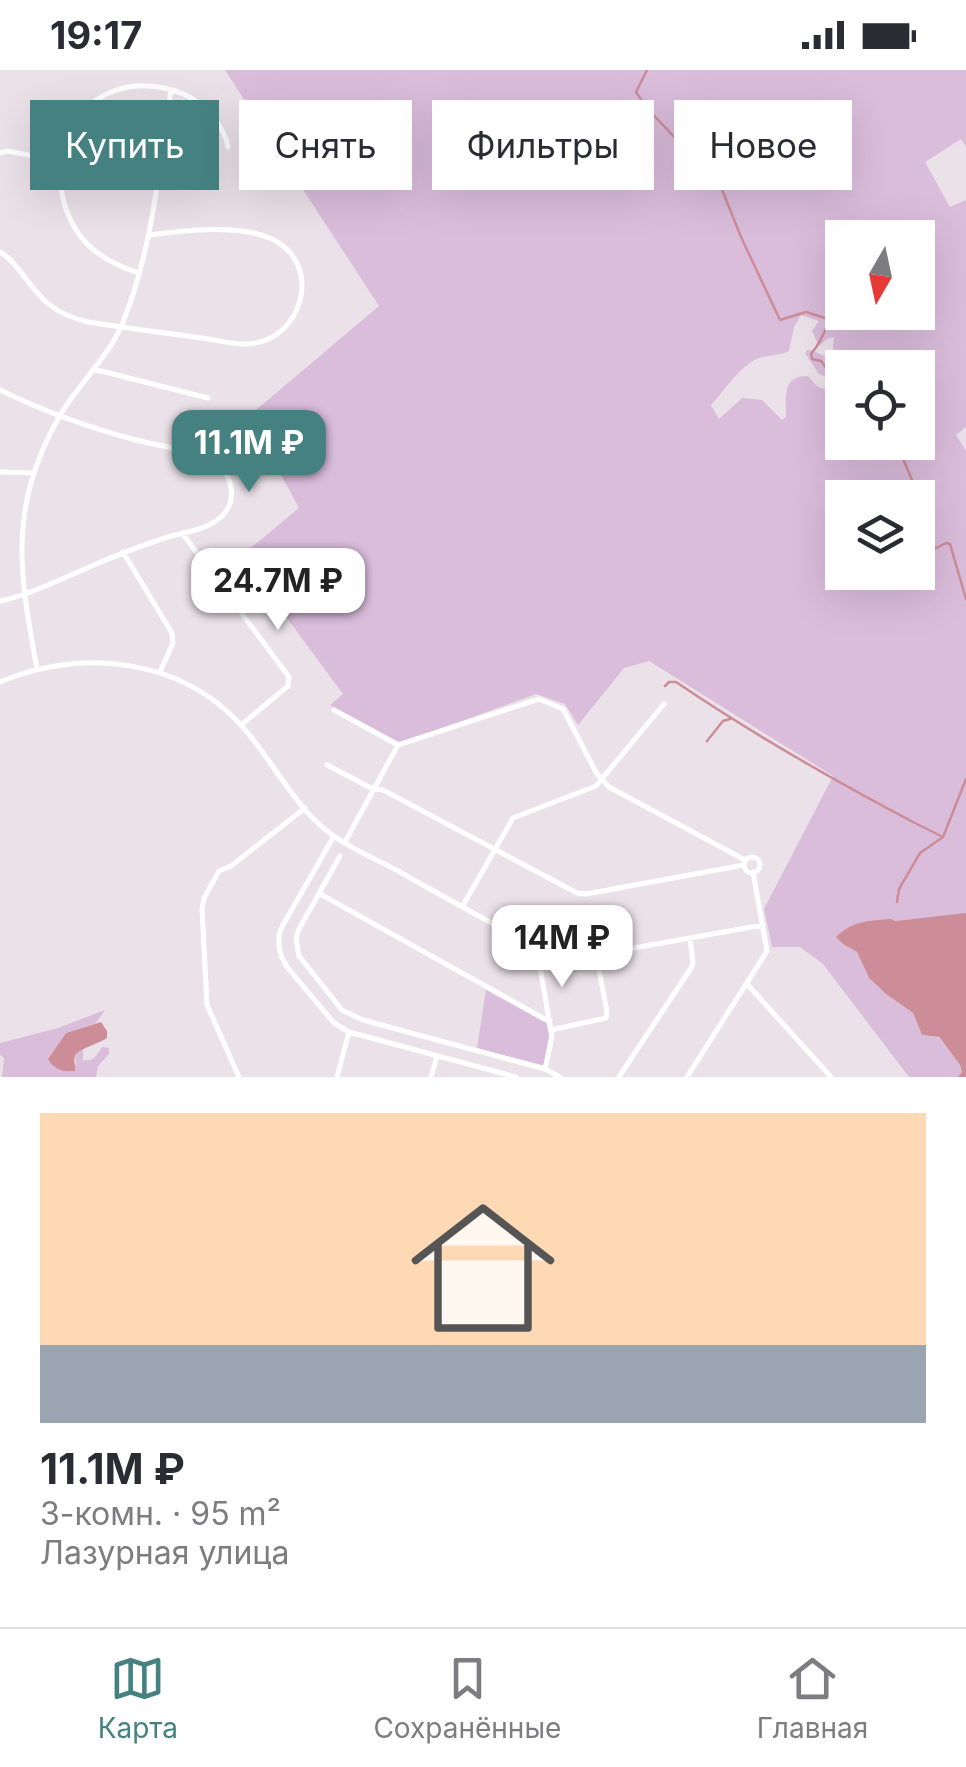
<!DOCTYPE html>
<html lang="ru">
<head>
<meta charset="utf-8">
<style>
	:root { --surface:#fff; --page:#f2f2f3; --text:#2b2b33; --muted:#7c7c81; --line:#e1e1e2; --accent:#448180 }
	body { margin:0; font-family:Inter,sans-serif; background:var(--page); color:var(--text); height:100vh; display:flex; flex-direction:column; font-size:38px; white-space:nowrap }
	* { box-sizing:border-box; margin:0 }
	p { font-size:32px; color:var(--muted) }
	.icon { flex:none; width:55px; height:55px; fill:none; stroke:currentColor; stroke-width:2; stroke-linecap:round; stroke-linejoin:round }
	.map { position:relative; height:1007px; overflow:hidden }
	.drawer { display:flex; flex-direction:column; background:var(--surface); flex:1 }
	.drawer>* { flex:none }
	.banner { position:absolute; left:30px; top:30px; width:908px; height:90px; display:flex; gap:20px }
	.needle { width:65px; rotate:189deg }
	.buttons { position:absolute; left:825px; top:150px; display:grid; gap:20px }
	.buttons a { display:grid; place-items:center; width:110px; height:110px; border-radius:0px; background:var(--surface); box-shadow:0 10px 40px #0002; font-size:50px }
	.price { position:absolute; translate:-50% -85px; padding:0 22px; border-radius:20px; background:#fff; color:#222; font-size:32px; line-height:65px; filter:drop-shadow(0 2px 5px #0008) }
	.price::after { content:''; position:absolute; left:50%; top:60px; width:30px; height:22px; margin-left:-15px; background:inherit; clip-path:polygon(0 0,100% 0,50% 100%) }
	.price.on { background:var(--accent); color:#fff }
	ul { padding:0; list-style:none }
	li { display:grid; align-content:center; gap:20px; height:530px; padding:0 40px }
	li span { display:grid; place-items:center; height:310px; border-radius:0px; color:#555 }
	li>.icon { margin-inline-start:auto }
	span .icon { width:180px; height:180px; fill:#fffc; stroke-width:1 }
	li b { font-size:42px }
	.pill { padding:0 35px; border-radius:0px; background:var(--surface); box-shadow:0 10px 40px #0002; font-size:35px; line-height:90px }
	.pill.on { background:var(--accent); color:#fff }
	.status { display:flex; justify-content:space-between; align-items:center; height:70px; padding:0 50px; background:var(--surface); direction:ltr }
	.status svg { height:28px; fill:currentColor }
	.tabs { display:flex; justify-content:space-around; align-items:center; height:140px; border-top:2px solid var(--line); background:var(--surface); font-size:28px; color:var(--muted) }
	.tabs a { display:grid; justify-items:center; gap:5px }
	.tabs .on { color:var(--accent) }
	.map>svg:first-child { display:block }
	.green { fill:#dabcdb; fill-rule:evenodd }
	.water { fill:#cd8d98 }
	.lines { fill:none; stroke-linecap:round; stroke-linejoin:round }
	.stream { stroke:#cd8d98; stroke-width:2.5 }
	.street { stroke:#fff; stroke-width:5 }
</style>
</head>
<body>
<div class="status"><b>19:17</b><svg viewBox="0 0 49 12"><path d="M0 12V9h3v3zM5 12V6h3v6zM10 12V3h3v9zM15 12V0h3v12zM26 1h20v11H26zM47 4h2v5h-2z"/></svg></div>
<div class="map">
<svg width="966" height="1007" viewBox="0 0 966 1007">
	<rect width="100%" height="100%" fill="#ebe2e9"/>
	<path class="green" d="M225,0h741v77l-5,-8 -36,23 25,45 16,-7v227l-10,8 10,16v463l-72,7 -51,23 14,8 12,26 17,16 27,19 9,22 16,2 22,28 2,8 -4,4h-49l-86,-113 -23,-17h-28l-8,-38 69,-133 -184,-115 -25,7 -46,57 -13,-21 -29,-10 -132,48h-5l-69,-37 13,-11 -102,-138 58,-48 -50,-92 130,-110zM842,168h76v74h-76zM801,245l18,6 -7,10 7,15 8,-7 7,-2 -1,9 2,11c-11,3 -17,-7 -28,-7l-2,3 14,21 23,11v-17h76v74h-76v-52l-3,5 -22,-9 -9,-10c-26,0 -22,20 -22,41l-4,3 -20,-20 -20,-2 -23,21 -8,-14c12,-13 25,-33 40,-43 12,-8 25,-5 38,-11l5,-24zM842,428h76v74h-76z
		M486,920l60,33 3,12 -5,29 -2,1 -65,-17z
		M105,940l-9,13 -30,10 -18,26c5,10 14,11 24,13l4,-8 -1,-10 8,-5v11c11,2 14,-5 19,-13l7,1v6l-11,12 -2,11h-94l2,-19 -4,-3v-12l58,-15z"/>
	<path class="water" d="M966,843v164h-8l4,-5 -2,-7 -21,-28 -17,-2 -9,-22 -27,-19 -17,-16 -12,-26 -14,-8 -7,-7c18,-17 32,-16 55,-18l4,2z
		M101,952l6,9v7c-7,5 -31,12 -32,18 -2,5 1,10 0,15 -11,2 -22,-2 -27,-12l18,-26z"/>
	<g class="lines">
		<path class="stream" d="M647,0l-11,22 11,16 74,79 20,50 39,83 26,-8 22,7c-1,11 -10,27 -17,35l1,5 9,2 7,9 6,1 8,-3
			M896,372l24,57 2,20 9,27 5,2 10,-5 4,1 16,55
			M665,616l4,-4h7c77,52 157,98 239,141
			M707,671l16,-20 7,-2
			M917,754l26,13
			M897,832l2,-13 21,-36 23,-16 23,-58"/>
		<path class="street" d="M0,83l7,-2 54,10
			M0,182c10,6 16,14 23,23 20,27 32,39 65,47 38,6 76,11 114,16 15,2 31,7 46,6 55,-3 76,-80 24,-105 -33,-15 -86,-9 -122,-4
			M139,203c-22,-7 -44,-18 -58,-36 -45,-59 -13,-156 68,-151 15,1 31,5 44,13 17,12 31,27 35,48
			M93,299l115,29
			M0,320c43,21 90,38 136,50 26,7 58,9 80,24 18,12 21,38 5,53 -13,12 -34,15 -50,19 -32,10 -62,22 -93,36 -26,11 -50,23 -78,29
			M0,402l33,1
			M182,463l107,144 -1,9 -47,39
			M123,482l49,81 1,10 -13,29
			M37,599c-18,-98 -29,-161 22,-252 19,-33 50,-60 64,-95 30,-74 36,-155 48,-232
			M0,612c79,-34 179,-24 239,41 33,35 53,82 92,111 20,15 45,25 67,37 46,26 93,52 140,77l25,6h37l163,-29
			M334,640l64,35
			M327,695l44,23 12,2 194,103 9,1 158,-29
			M334,766l-51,89 -4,9v11l2,11 6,11 47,56 15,9 167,45
			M345,772l53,-97 141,-46 24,10 34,65 12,13 136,73
			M340,786l-41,73 -3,9 3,18 43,54 21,10 182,49 15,8
			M744 795a8 8 0 1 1 16 0a8 8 0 1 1-16 0Z
			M320,824l223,124 7,2
			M462,837l51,-89 83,-32 68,-82
			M507,875l32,16 13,76 -7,32
			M747,914l84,93
			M551,960l55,-12 1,-6 -11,-58
			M239,1007l-32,-72 -5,-97 2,-10 15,-27 12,-5 74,-58
			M337,1007l12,-45
			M431,1007l6,-21
			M619,1007l72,-109 2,-5 -3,-25
			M687,1007l80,-126 -14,-79"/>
	</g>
</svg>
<div class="buttons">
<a><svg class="needle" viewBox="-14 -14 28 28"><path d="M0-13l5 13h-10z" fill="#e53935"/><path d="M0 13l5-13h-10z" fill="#7c7c81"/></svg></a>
<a><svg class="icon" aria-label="locate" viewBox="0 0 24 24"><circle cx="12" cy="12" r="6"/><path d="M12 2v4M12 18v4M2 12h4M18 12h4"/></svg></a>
<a><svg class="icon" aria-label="layers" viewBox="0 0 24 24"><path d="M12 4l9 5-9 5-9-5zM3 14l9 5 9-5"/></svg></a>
</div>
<b class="price on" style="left:249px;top:425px">11.1M ₽</b>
<b class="price" style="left:278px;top:563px">24.7M ₽</b>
<b class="price" style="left:562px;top:920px">14M ₽</b>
<div class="banner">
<a class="pill on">Купить</a>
<a class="pill">Снять</a>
<a class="pill">Фильтры</a>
<a class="pill">Новое</a>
</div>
</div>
<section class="drawer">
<ul>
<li><span style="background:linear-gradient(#ffd9b3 75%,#9aa5b1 0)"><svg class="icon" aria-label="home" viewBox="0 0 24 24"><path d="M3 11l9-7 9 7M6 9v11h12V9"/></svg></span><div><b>11.1M ₽</b><p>3-комн. · 95 m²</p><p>Лазурная улица</p></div></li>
</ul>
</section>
<nav class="tabs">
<a class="on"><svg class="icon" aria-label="map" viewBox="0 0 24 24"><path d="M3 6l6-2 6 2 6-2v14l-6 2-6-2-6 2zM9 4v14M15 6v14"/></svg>Карта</a>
<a><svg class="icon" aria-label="saved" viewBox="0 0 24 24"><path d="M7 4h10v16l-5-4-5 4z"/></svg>Сохранённые</a>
<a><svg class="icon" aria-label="home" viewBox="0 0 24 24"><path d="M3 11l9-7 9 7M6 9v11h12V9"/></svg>Главная</a>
</nav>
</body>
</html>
